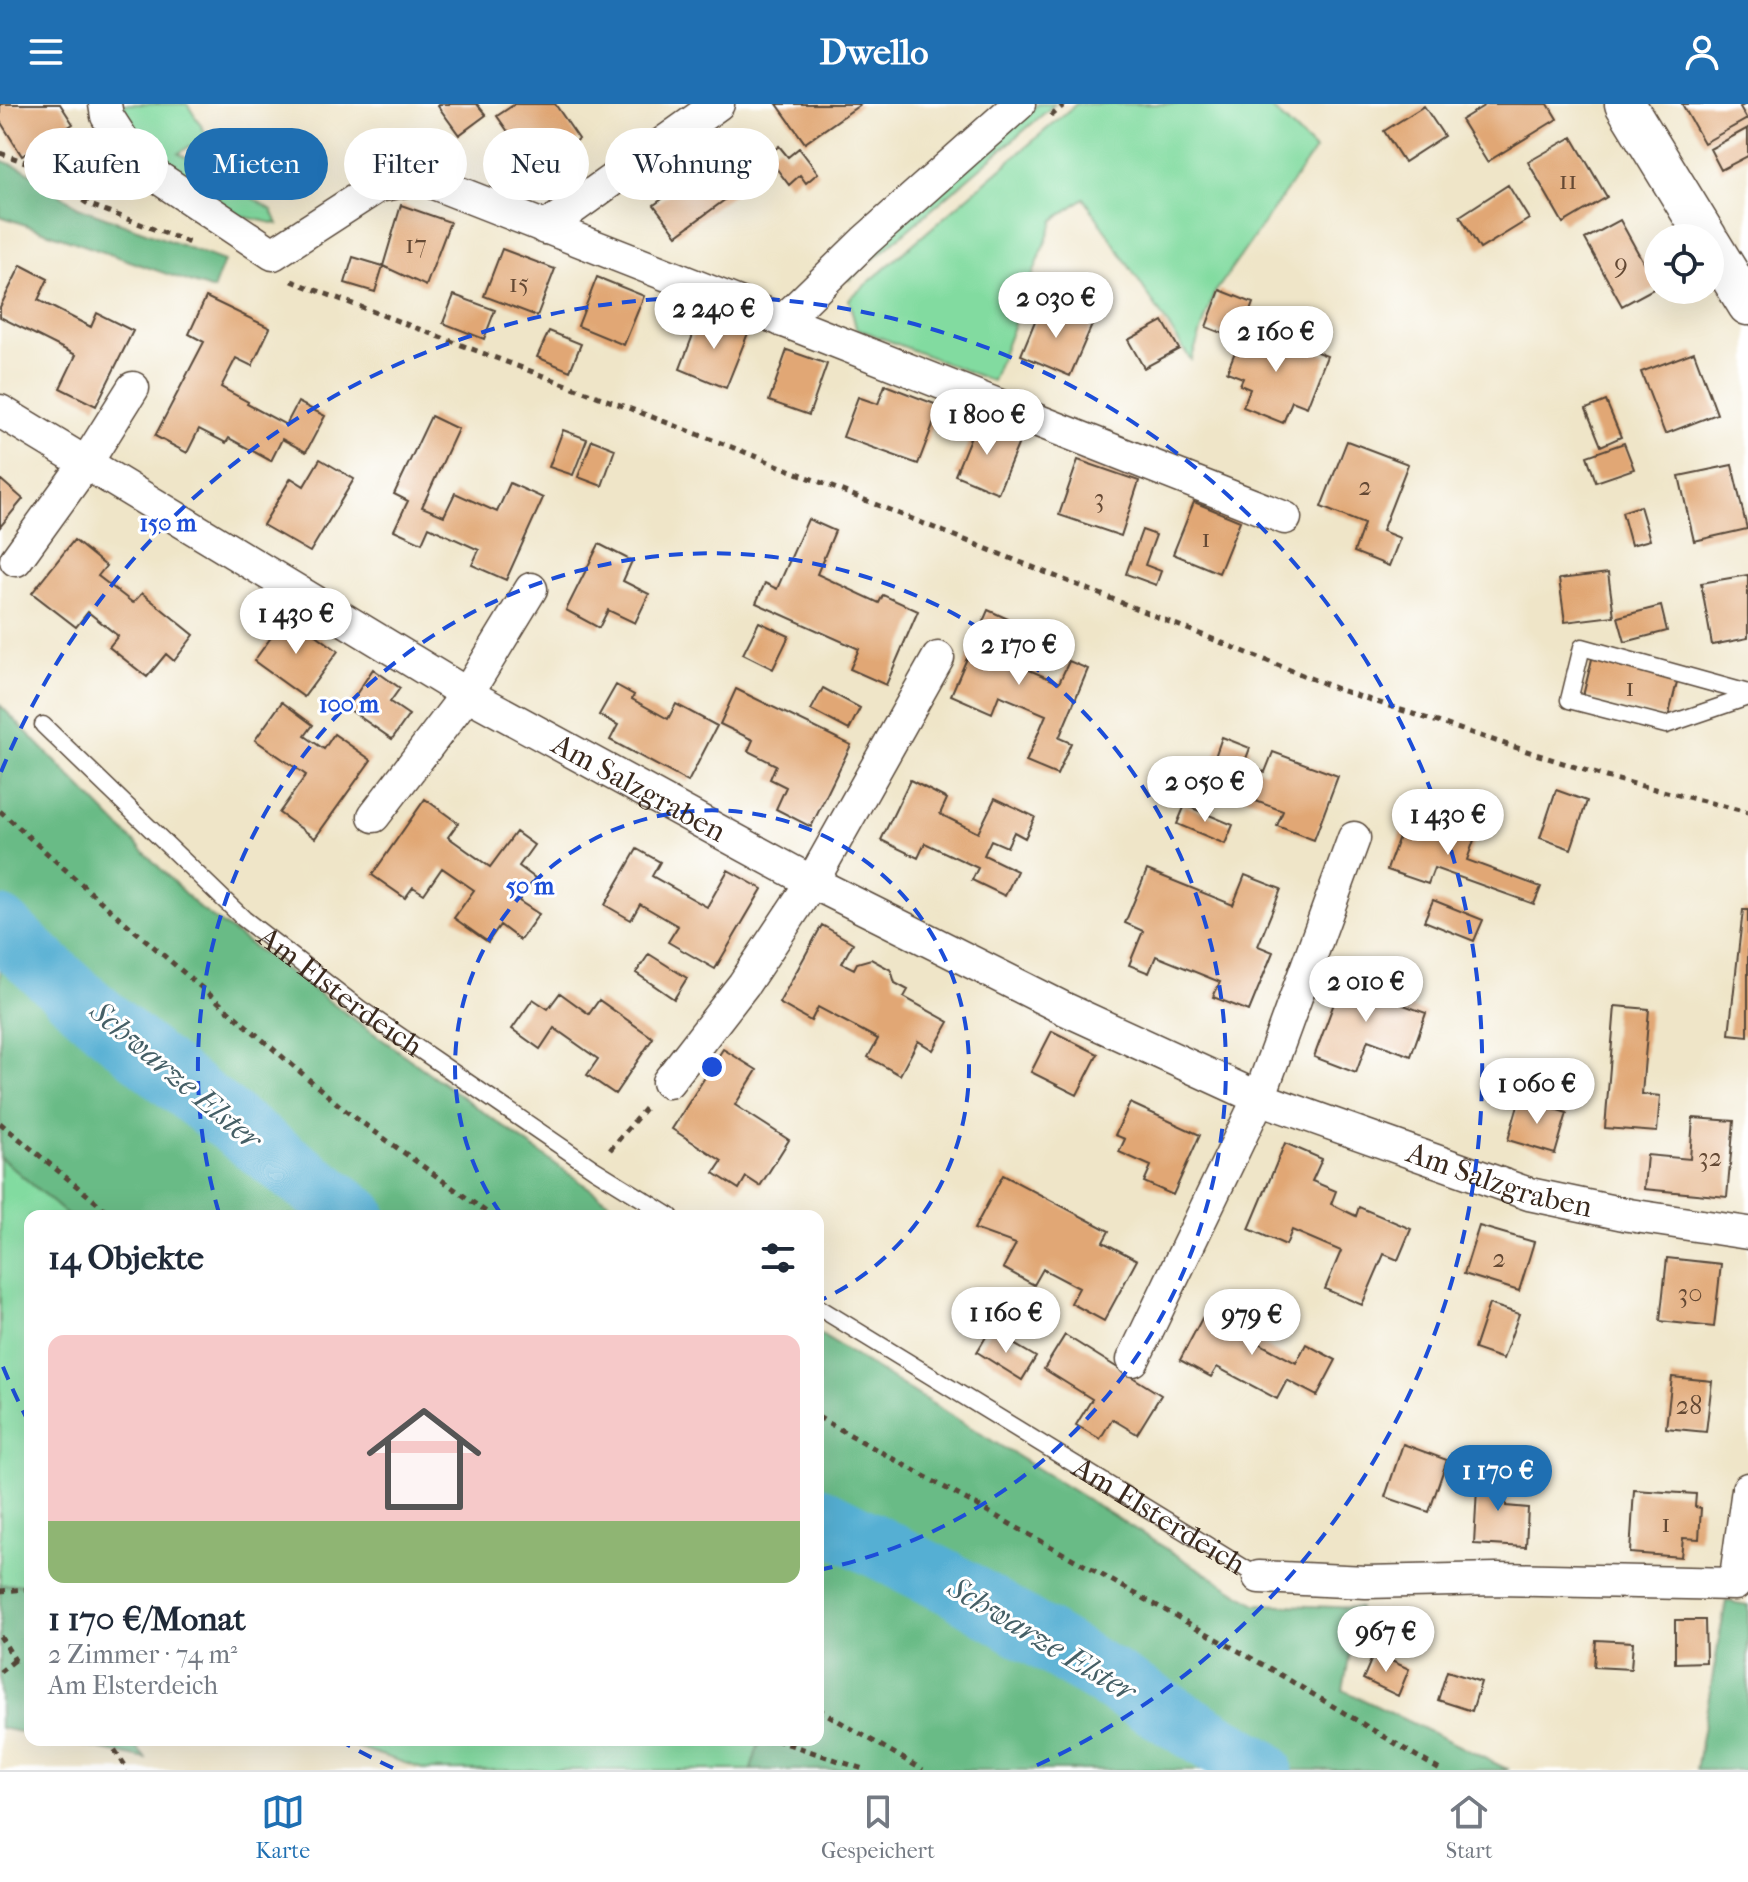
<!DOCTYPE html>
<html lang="de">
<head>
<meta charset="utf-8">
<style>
	:root { --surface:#fff; --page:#f6f6f7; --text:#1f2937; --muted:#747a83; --line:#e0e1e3; --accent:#1f6fb2 }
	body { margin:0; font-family:"IM FELL French Canon",serif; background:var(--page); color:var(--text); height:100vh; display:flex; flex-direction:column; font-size:30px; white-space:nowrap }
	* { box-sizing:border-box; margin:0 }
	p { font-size:26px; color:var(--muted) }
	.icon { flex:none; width:44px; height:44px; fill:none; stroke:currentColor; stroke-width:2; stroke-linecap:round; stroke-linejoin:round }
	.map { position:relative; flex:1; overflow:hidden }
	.drawer { position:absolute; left:24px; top:1106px; width:800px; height:536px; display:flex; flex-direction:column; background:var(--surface); border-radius:16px; box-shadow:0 8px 32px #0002 }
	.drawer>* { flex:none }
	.top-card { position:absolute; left:24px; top:24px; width:800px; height:72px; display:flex; gap:16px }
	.controls { position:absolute; left:1644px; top:120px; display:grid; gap:16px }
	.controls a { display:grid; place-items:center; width:80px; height:80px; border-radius:50%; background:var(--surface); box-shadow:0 8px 32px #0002; font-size:40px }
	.price { position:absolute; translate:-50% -68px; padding:0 18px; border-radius:28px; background:#fff; color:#222; font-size:26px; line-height:52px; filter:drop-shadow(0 2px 4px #0008) }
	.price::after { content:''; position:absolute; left:50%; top:48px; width:24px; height:18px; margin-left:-12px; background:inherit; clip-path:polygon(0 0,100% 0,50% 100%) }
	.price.selected { background:var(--accent); color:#fff }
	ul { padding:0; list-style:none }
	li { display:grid; align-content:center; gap:16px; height:424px; padding:0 24px }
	li span { display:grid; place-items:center; height:248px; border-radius:16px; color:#555 }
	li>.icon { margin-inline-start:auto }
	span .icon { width:144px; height:144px; fill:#fffc; stroke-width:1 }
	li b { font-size:34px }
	h2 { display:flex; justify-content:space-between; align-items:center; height:96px; padding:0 24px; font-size:34px }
	.chip { padding:0 28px; border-radius:36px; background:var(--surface); box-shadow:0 8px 32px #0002; font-size:28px; line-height:72px }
	.chip.selected { background:var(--accent); color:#fff }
	header { display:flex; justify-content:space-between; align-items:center; height:104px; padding:0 24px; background:var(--accent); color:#fff; font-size:36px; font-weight:700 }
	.tabs { display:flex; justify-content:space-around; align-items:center; height:112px; border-top:2px solid var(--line); background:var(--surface); font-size:22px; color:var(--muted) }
	.tabs a { display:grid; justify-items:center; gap:4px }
	.tabs .selected { color:var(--accent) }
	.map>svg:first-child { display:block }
	.green { fill:#82dba0; stroke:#5e825f; stroke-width:2 }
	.forest { fill:#69bb86; stroke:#527252; stroke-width:2 }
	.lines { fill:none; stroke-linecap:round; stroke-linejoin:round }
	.river { stroke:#55afd3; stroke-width:62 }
	.building { fill:#e1a775 }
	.service-casing { stroke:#564638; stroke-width:19 }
	.minor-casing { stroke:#564638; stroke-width:35 }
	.tertiary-casing { stroke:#564638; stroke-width:43 }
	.path { stroke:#564638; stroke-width:5; stroke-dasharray:6 6; stroke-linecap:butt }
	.service { stroke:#fff; stroke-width:16 }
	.minor { stroke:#fff; stroke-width:32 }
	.tertiary { stroke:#fff; stroke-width:40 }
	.ring { fill:none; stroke:#1d4ed8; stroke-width:4; stroke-dasharray:14 10 }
	.labels { text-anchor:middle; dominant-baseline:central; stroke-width:6; stroke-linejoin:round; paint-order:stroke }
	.number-label { font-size:26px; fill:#644934 }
	.street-label { font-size:30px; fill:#3b2a1e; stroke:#fff }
	.water-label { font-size:32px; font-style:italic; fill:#455f66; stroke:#fff }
	.centre { fill:#1d4ed8; stroke:#fff; stroke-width:4 }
	.ring-label { font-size:24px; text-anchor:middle; font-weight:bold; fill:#1d4ed8; stroke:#fff; stroke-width:6; stroke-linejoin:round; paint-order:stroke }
</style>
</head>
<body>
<header><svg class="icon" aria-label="menu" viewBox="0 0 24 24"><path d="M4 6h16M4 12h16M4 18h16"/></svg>Dwello<svg class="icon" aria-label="person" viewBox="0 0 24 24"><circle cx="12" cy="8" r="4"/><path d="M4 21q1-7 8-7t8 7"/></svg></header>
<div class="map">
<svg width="1748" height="1666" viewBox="0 0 1748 1666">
	<rect width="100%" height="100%" fill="#fff"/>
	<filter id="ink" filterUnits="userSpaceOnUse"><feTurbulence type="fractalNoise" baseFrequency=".0125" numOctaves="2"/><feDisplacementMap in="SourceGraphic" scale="16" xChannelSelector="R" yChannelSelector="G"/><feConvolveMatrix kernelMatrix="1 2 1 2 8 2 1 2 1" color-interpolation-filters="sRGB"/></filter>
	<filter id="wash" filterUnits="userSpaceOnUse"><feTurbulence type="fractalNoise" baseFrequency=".006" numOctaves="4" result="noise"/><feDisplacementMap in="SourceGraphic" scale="32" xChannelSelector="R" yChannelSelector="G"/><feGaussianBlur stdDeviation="1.8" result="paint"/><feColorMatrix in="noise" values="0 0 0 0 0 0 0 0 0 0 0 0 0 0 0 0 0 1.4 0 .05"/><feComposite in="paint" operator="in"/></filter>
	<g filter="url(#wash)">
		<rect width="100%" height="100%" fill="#efe5c8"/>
		<path class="green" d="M123,0h64l20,31 -28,18 93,57 6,14 -37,-8 -96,-61 -19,-33z
			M1038,0h17l-206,176 -6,-7z
			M1076,0h191l48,46 -101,144 -23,66 -107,-162 -30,22 -62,161 -136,-53 -7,-29z
			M0,1053l69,59h-39v368l-30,1z
			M335,1636h425l-9,30h-325z"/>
		<path class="forest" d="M0,56l24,9 54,38 146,54 -11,29 -213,-74z
			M0,601l198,202 430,309h-559l-69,-59z
			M818,1229l438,271 103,4 -16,82 166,80h-758l9,-30h58z
			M30,1480v150l-30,-6v-143z
			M1726,1497l22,4v165h-52z
			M56,1636h75l15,19z"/>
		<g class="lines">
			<path class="river" d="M0,823c110,106 233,199 356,289
				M818,1413l137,69 307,184"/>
		</g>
		<g id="blocks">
			<path class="building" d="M0,0h60l13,20 -51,32 -22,-35z
				M440,0h37l9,11 -27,20 -21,-29z
				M515,0h40l24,35 -44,31 -38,-54z
				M777,0h84l-56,39z
				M1487,0h61l9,15 -70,43 -26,-42z
				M1682,0h64l-6,3 7,12 -43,24z
				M1424,2l20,30 -40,26 -20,-31z
				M1748,24v28l-27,14 -11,-21z
				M714,30l35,48 -72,53 -23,-30 31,-23 -12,-17z
				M1572,33l35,60 -44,26 -35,-61z
				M779,42l9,11 11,-9 19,25 -12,10 -6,-8 -11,10 -22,-29z
				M1508,81l21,34 -49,30 -20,-33z
				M401,101l49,17 -24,64 -43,-20z
				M1620,116l37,67 -35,19 -37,-67z
				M502,145l53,20 -18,47 -53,-20z
				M353,153l30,9 -8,26 -30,-9z
				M21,161l27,14 -10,21 53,27 6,-14 36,18 -37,75 -36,-18 16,-33 -76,-38v-10z
				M597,173l47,19 -20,49 -46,-19z
				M1220,186l33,13 -14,37 -33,-13z
				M454,191l41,15 -11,29 -41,-16z
				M206,193l64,31 -18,38 -16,-8 -15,29 27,15 -1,2 39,21 12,-23 27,14 -19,36 -24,-13 -11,22 -42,-23 -3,5 -27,-14 -12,24 -32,-17 49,-94 -15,-8z
				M1042,200l50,21 -22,51 -49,-21z
				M701,210l47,19 -22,55 -46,-19z
				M1163,217l16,28 -35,19 -16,-28z
				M549,227l32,13 -11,27 -33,-14z
				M1243,228l26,10 3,-8 55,22 -20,51 -15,-6 -9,22 -40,-16 7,-18 -10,-4 3,-7 -16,-6z
				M787,246l40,14 -18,51 -40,-14z
				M1694,248l23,62 -52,20 -24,-62z
				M885,281l55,21 -22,58 -75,-27 15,-40 20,7z
				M1606,297l15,36 -20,9 -15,-37z
				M431,312l27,13 -36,78 22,9 11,-23 42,19 13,-29 33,15 -37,82 -34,-15 7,-15 -50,-23 -7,16 -28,-13 14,-29 -14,-7z
				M977,317l43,19 -22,53 -43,-18z
				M563,326l24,9 -14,36 -24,-8z
				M592,336l23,9 -13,37 -24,-9z
				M1347,337l61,23 -26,67 18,7 -11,28 -35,-14 10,-28 -43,-17z
				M1624,339l10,26 -38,13 -9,-26z
				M320,355l34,20 -44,73 -47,-27 28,-47 13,8z
				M1078,356l61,21 -18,55 -62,-21z
				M1732,361l15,64 -53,12 -15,-65z
				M0,375l23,20 -23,28z
				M1194,398l46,19 -21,52 -46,-19z
				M1640,402l10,34 -19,5 -9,-33z
				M808,415l27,12 -18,43 62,29 4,-8 35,16 -32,74 -36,-16 9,-20 -103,-46 9,-20 12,6z
				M1142,426l14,5 -11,30 16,6 -5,14 -30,-11z
				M74,436l32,26 -8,10 35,27 9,-10 52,42 -20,26 -8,-7 -19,23 -38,-30 9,-11 -30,-24 -12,15 -44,-34z
				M599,440l33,17 -9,20 26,13 -14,29 -27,-13 -9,18 -33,-18z
				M1608,469l6,43 -49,6 -6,-43z
				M1748,471v63l-36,7 -11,-62z
				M1661,502l6,25 -42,11 -7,-25z
				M988,506l40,18 -15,35 46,20 10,-22 19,8 -29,69 12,5 -14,32 -31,-13 20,-47 -47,-20 -7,18 -41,-18z
				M288,510l50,37 -34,46 -50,-36z
				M759,518l30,14 -16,33 -30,-15z
				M1593,551l85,23 -10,40 -85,-22z
				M373,565l27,19 -10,14 19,13 -17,24 -45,-31z
				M616,581l18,10 -2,4 36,20 8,-15 41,22 -29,56 -78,-42 8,-15 -19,-10z
				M823,584l37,20 -11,22 -38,-20z
				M736,585l115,56 -40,82 -35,-18 10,-22 -16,-8 6,-14 -28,-14 5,-11 -33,-16z
				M282,598l31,23 -8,11 19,13 10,-15 37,26 -56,78 -36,-25 27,-38 -51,-35z
				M1222,633l28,11 -6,16 21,8 8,-20 65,24 -24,64 -37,-14 6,-15 -49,-18 -2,5 -29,-11 7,-20 11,4 3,-10 -9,-4z
				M910,676l37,19 -7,15 38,19 17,-35 40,19 -10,21 -11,-6 -7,15 -16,-7 -7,15 33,16 -12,25 -33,-16 6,-12 -53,-25 -7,15 -37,-18z
				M1556,686l31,11 -16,48 -31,-11z
				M425,695l33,24 -10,14 42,30 26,-35 18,13 -15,21 16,12 -16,23 20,13 -19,26 -20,-15 -12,17 -34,-24 20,-28 -32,-22 -18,26 -11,-7 -8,11 -33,-23z
				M1185,701l48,20 -8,19 -48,-20z
				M1410,702l41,15 -4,9 27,10 -7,20 74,27 -7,17 -100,-36 -6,16 -41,-14z
				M637,745l23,13 -8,14 55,31 21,-37 34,19 -47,80 -47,-27 10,-16 -38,-22 -9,16 -26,-15z
				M1147,766l86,35 12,-30 36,14 -23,57 15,6 -24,59 -36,-14 7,-15 -64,-26 -7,17 -20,-8 14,-34 -18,-8z
				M1433,796l50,20 -9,21 -50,-20z
				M1743,806h5v126l-19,-2z
				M822,821l31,18 -11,20 12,6 3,-6 14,-4 20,11 4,13 13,7 -4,7 45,25 -16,28 -15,-9 -18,34 -32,-18 10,-18 -60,-32 -7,14 -32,-18z
				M649,850l38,24 -13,21 -38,-26z
				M1346,867l42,16 -4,11 42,15 -15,43 -43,-16 -12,33 -42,-16z
				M560,889l29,21 10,-14 54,38 -38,56 -28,-19 11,-16 -44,-31 -14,21 -28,-20 21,-30 15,10z
				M1615,902l34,3 -7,85 18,2 -3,36 -52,-4z
				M1052,927l46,23 -21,41 -46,-23z
				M723,945l34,21 -22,35 54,35 -29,46 -14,-9 -7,12 -25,-16 8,-12 -50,-32z
				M1520,994l47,15 -12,41 -47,-14z
				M1130,999l70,32 -27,60 -29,-13 7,-16 -32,-14 6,-13 -10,-4z
				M1693,1014l41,3 -7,76 -83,-8 3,-34 43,4z
				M1285,1039l37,16 -10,22 24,10 -5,13 25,12 3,-9 52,22 -13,31 -14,-6 -22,51 -37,-16 16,-38 -49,-21 -6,15 -37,-16z
				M1003,1071l106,56 -6,11 34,18 -33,61 -33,-18 8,-15 -36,-19 -9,16 -31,-17 13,-24 -42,-15z
				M1479,1122l55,16 -15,49 -55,-17z
				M1667,1154l54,6 -7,63 -54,-6z
				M1210,1199l32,17 -6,11 60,32 10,-19 30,16 -19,36 -30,-16 -10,19 -60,-32 -6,10 -31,-17z
				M1489,1200l30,10 -16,45 -29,-10z
				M990,1226l46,27 -14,23 -45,-28z
				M1065,1231l96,60 -24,39 -25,-15 -12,20 -24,-14 16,-26 -48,-30z
				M1672,1273l40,4 -6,51 -40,-4z
				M1403,1340l44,16 -18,52 -44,-15z
				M1478,1366l29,1 -1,35 22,2 -2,39 -52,-3z
				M1634,1386l62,4 -1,13 6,1 -2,31 -16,-1 -2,19 -51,-4z
				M1675,1516h30l1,42 -31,1z
				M1596,1536l37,2 -2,27 -37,-2z
				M1374,1549l35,16 -11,27 -35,-17z
				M1447,1567l34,11 -9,29 -34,-11z"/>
		</g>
	</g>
	<g filter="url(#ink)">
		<use href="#blocks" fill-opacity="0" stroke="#564638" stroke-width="2"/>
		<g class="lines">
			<g class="service-casing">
				<g id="service">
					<path d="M1748,589l-166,-46 -13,53 97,25 82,-28"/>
					<path id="s1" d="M43,621l201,194 115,89 235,161 76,47"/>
					<path id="s2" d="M818,1203l441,270"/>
				</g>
			</g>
			<g class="minor-casing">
				<g id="minor">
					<path d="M105,0l2,12 31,48 135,90 105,-68 43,-8 864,340"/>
					<path d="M545,124l173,-124"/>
					<path d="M783,217l82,-80 154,-137"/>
					<path id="s3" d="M0,307l467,283 345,188 253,127 194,89 270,96 100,21 119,18"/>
					<path d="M16,456l70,-97 47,-75"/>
					<path d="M374,712l93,-122 64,-105"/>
					<path d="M668,978l76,-98 68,-102 126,-224"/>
					<path d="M1133,1256l126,-262 95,-260"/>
					<path d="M1259,1473l107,5 131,-3 238,5 13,-95"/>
				</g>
			</g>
			<g class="tertiary-casing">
				<path id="tertiary" d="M1625,0l82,134
					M1710,139l38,62"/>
			</g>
			<path class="path" d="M1051,12l14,-12
				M0,49l28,10 60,41 105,40
				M292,177l450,170 598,239 266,87 142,35
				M0,707l107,96 239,204 146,105
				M0,1019l113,93
				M610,1046l37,-44
				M818,1313l451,251 171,102
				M0,1487l30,-2
				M0,1532l15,24 15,3
				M0,1568l15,-12
				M818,1605l105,61
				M108,1636l20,30
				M776,1636l90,30"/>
			<use href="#service" class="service"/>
			<use href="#minor" class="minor"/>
			<use href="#tertiary" class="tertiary"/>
		</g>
	</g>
	<g class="ring">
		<path d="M501 1110A257 257 0 1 1 819 1197"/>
		<path d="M219 1109A514 514 0 1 1 819 1466"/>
		<path d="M393 1664A770 770 0 0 1 339 1636M29 1319A770 770 0 0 1 1 1258M1 668A770 770 0 1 1 1031 1664"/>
	</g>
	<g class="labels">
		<g class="number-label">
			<text x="1568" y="76">11</text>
			<text x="416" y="140">17</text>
			<text x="1621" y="159">9</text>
			<text x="519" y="179">15</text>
			<text x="1365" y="382">2</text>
			<text x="1099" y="394">3</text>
			<text x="1206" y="434">1</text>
			<text x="1630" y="583">1</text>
			<text x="1710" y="1053">32</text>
			<text x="1499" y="1154">2</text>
			<text x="1690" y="1189">30</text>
			<text x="1689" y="1301">28</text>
			<text x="1666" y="1419">1</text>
		</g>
		<g class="street-label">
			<text stroke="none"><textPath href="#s3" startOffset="742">Am Salzgraben</textPath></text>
			<text stroke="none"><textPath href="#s1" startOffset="400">Am Elsterdeich</textPath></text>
			<text stroke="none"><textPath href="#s3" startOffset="1690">Am Salzgraben</textPath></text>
			<text stroke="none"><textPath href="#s2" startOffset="400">Am Elsterdeich</textPath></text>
		</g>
		<g class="water-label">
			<text transform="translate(176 971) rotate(40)">Schwarze Elster</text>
			<text transform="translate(1042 1535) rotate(31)">Schwarze Elster</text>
		</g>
	</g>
	<circle cx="712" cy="963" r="12" class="centre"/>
	<g class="ring-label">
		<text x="168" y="427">150 m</text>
		<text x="349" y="608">100 m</text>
		<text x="530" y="790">50 m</text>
	</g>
</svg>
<div class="controls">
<a><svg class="icon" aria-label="locate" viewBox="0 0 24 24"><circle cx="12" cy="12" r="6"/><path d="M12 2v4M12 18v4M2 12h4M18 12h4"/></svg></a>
</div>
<b class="price" style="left:1056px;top:236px">2 030 €</b>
<b class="price" style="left:714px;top:247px">2 240 €</b>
<b class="price" style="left:1276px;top:270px">2 160 €</b>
<b class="price" style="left:987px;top:353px">1 800 €</b>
<b class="price" style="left:296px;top:552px">1 430 €</b>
<b class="price" style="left:1019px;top:583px">2 170 €</b>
<b class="price" style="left:1205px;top:720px">2 050 €</b>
<b class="price" style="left:1448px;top:753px">1 430 €</b>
<b class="price" style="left:1366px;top:920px">2 010 €</b>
<b class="price" style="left:1537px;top:1022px">1 060 €</b>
<b class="price" style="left:1006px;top:1251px">1 160 €</b>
<b class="price" style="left:1252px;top:1253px">979 €</b>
<b class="price selected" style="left:1498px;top:1409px">1 170 €</b>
<b class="price" style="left:1386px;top:1570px">967 €</b>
<div class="top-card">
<a class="chip">Kaufen</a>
<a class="chip selected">Mieten</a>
<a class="chip">Filter</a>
<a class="chip">Neu</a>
<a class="chip">Wohnung</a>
</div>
<section class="drawer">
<h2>14 Objekte<svg class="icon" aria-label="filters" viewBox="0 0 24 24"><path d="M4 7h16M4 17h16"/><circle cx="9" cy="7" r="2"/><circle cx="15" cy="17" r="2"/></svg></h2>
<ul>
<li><span style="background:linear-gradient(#f6c9c9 75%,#8fb573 0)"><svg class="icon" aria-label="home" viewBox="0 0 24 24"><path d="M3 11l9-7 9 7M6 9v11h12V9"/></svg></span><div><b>1 170 €/Monat</b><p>2 Zimmer · 74 m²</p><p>Am Elsterdeich</p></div></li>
</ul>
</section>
</div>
<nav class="tabs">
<a class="selected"><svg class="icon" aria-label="map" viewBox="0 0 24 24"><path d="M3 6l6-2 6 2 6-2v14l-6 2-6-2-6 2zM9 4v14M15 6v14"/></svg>Karte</a>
<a><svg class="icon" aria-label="saved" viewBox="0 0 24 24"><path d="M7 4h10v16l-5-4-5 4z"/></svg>Gespeichert</a>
<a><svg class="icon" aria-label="home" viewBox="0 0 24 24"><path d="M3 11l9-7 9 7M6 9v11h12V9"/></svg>Start</a>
</nav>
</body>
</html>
